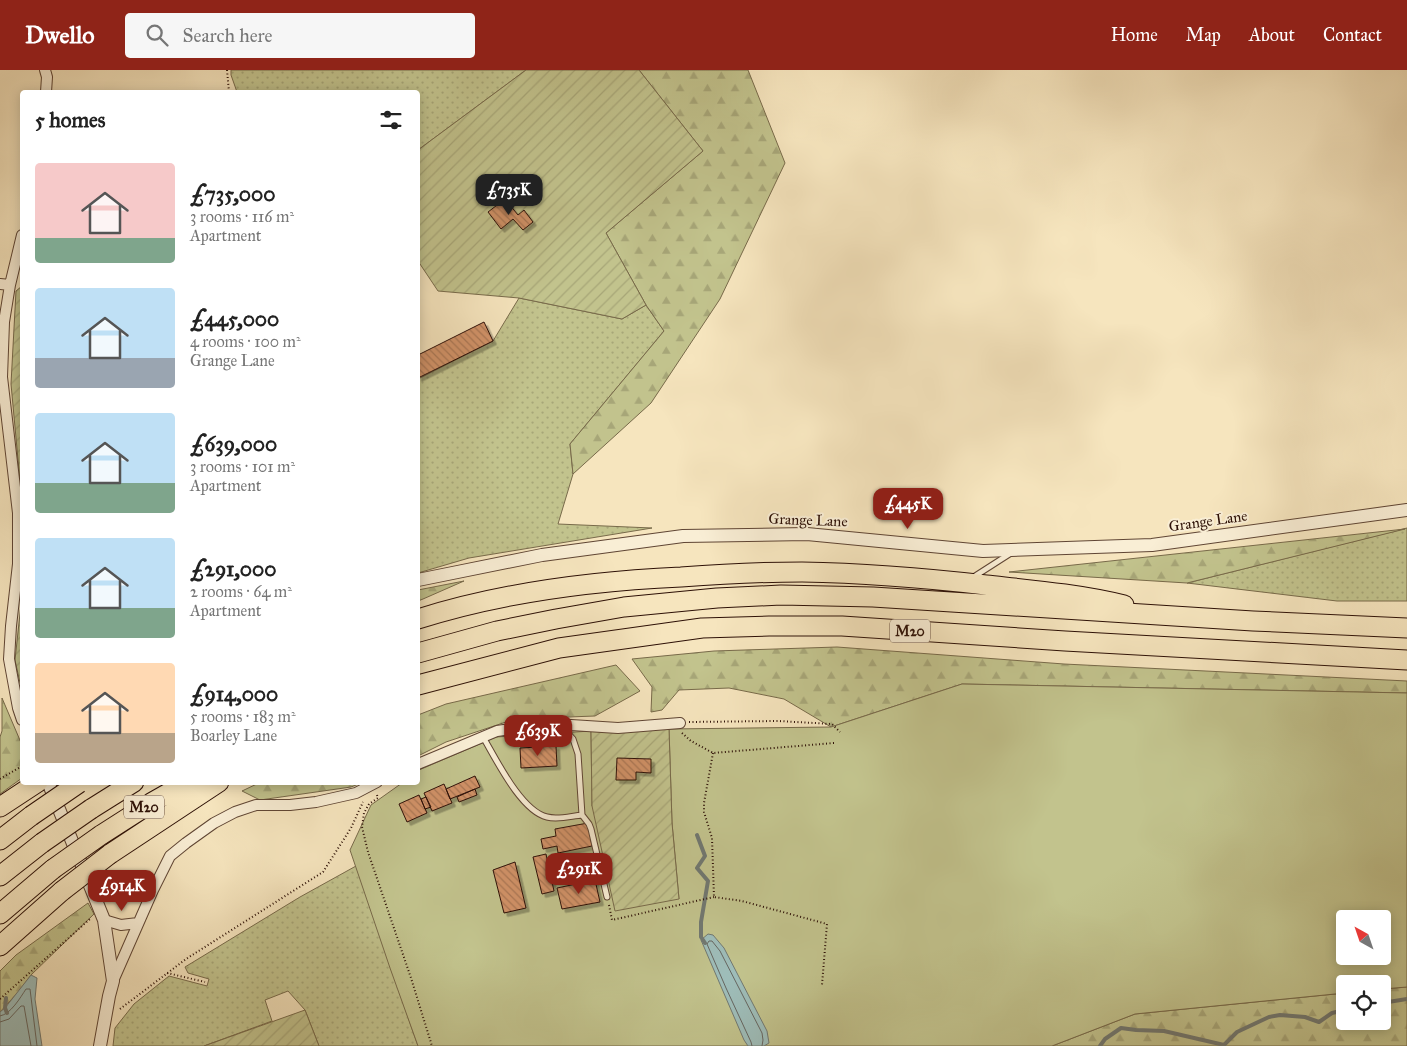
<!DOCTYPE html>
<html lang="en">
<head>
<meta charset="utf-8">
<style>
	:root { --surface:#fff; --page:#f6f6f6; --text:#222; --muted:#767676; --accent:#8f2418 }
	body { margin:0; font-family:"IM FELL Great Primer",serif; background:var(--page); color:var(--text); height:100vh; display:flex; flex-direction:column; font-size:19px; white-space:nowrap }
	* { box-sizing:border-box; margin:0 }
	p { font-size:16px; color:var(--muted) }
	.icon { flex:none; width:28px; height:28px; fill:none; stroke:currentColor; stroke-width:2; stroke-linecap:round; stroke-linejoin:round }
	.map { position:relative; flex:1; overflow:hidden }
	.panel { position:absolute; left:20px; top:20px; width:400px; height:695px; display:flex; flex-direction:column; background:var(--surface); border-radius:5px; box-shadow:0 2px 12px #0003 }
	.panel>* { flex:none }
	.needle { width:32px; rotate:320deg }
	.buttons { position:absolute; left:1336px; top:840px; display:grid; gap:10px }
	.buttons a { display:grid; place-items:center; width:55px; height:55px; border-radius:5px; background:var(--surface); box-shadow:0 2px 12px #0003; font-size:25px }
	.price { position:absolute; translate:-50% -42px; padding:0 11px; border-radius:10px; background:var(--accent); color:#fff; font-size:16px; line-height:32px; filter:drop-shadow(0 1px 2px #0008) }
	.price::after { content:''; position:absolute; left:50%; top:30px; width:15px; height:11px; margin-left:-8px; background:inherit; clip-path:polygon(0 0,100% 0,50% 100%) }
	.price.active { background:#222; color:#fff }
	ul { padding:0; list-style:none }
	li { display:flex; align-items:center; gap:15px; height:125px; padding:0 15px }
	li span { display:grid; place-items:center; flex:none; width:140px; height:100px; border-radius:5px; color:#555 }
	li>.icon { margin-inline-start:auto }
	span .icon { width:60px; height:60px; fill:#fffc; stroke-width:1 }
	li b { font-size:21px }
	h2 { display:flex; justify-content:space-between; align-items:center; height:60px; padding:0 15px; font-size:21px }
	header { display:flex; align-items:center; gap:30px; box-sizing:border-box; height:70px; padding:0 25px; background:var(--accent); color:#fff }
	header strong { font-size:24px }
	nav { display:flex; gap:28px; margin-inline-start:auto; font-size:18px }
	.search { width:350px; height:45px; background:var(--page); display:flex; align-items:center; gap:12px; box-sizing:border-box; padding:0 18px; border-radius:5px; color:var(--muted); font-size:19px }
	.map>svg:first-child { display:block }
	.grass { fill:url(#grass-dots); stroke:#786a4a }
	.forest { fill:url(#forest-firs); stroke:#786a4a }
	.park { fill:#c2c38d; stroke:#786a4a; fill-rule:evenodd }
	.garden { fill:url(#garden-furrows); stroke:#786a4a }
	.water { fill:#9ebdb9; stroke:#717871 }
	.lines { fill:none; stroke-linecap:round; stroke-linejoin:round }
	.shore { stroke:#666660; stroke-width:1 }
	.stream { stroke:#717871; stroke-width:4 }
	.building { fill:url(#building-back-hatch); stroke:#2d1006; filter:url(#shadow) }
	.service-casing { stroke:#5f4534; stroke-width:7 }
	.minor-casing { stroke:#5f4534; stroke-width:12 }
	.tertiary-casing { stroke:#5f4534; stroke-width:14 }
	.motorway-casing { stroke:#2d1006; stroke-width:21 }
	.path { stroke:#2d1006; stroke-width:2; stroke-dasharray:1 2.5; stroke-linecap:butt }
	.service { stroke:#f9eed5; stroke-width:5 }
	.minor { stroke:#f9eed5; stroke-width:10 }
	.tertiary { stroke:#f9eed5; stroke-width:12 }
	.motorway { stroke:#f6e5be; stroke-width:19 }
	.motorway-bridge-casing { stroke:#2d1006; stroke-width:21; stroke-linecap:butt }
	.motorway-bridge { stroke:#f6e5be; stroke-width:19 }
	.labels { text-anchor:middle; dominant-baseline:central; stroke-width:4; stroke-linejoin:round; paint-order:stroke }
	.shield { fill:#f9eed5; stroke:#6a5344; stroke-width:1 }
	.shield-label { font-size:14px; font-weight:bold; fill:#2d1006 }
	.street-label { font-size:15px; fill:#2d1006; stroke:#f9eed5 }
</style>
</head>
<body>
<header>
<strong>Dwello</strong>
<div class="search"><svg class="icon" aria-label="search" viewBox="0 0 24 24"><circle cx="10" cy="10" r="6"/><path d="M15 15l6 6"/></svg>Search here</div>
<nav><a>Home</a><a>Map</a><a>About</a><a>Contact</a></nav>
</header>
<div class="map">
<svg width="1407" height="976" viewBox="0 0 1407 976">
	<defs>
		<pattern id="grass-dots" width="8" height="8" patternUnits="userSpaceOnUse" patternTransform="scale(1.25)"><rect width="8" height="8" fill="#c2c38d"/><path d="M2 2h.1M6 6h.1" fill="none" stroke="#a7a678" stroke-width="1.8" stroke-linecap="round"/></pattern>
		<pattern id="forest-firs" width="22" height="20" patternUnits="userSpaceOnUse" patternTransform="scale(1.25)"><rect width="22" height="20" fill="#c2c38d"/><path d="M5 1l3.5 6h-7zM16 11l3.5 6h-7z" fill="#a7a678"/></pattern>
		<pattern id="garden-furrows" width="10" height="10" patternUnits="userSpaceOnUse" patternTransform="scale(1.25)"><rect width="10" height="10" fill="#c2c38d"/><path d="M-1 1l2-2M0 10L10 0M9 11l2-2" fill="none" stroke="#a7a678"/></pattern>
		<pattern id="building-back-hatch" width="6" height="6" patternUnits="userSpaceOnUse" patternTransform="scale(1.25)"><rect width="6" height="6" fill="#d19268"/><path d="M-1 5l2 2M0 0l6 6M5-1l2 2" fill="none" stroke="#aa7654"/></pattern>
		<filter id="shadow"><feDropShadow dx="3.5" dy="3.5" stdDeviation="0" flood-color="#0004"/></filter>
	</defs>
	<rect width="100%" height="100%" fill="#f6e5be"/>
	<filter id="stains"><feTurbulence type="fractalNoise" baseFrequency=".004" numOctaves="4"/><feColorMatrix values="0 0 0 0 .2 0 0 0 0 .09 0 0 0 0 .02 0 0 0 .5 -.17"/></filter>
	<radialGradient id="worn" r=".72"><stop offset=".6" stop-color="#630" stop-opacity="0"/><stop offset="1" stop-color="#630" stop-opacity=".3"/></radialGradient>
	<path class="grass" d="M231,0h295l-108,80v-58h-181l-6,-17z
		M519,228l103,21 24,-14 18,26 -94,113 3,30 -15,50 94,4 -183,30 -51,15v-194l75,-38z
		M1407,458v73h-70l-150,-18z
		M356,796l62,180h-99l-14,-36 -17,-19 -23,9 7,21 -68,25h-91l2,-18 19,-24 35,-28 38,10 2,-7 -21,-6 -3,-6 115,-70z"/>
	<path class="forest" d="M639,0h109l37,93 -65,136 -69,104 -78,71 -3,-30 94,-113 -18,-26 -40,-72 97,-82z
		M1405,459l-218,54 -178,-11z
		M464,511l-41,18 -5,2v-11z
		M837,577l227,17 343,17v12l-445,-9 -131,43 -47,-28 -55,-11 -50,2 -17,20 -11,2 1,-25 -20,-28 82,-8z
		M616,595l24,26 -45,25 -80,3 -69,23 -28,14v-41l28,-11z
		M2,628l20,47v33l-22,16v-57l2,-6z
		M261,712h100v1l-10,4 -91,13 -18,-9z
		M88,833l6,11 -63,61 -11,15 -20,22v-41l16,-16z
		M1407,917v59h-355l83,-32 210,-21v28h37l1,-32z"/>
	<path class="park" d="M962,614l445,9v294l-24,2 -1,-5h-37v9l-210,21 -83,32h-634l-28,-78 -40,-118 21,-45 31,-22 16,-1v-10l1,-2 77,-33 95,-6 1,75 87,93 -7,-76 -3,-94 162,-2zM1345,849h37v37h-37z"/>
	<path class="garden" d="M526,0h113l64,81 -97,82 40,72 -24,14 -103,-21 -81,-7 -20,-30v-111z
		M22,216v194l-2,1 -9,-97 5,-93z
		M22,525v97l-7,-32z
		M669,659l3,94 7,76 -64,12 -23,-105 -1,-75z
		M305,940l14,36h-115z"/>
	<path class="water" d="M708,864l5,1 11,13 43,83 2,12 -5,3h-16l-4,-6 -43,-100z
		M31,905l6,3 -2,21 7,47h-42v-34l5,-4z"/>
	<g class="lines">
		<path class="shore" d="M0,946c11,-2 20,-18 26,-27h4l7,57
			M0,952l9,-3 12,-13h3l7,40
			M752,976l-1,-4 -25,-54 -19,-44 2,-3h3l8,10 42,82 1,7 -1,6"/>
		<path class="stream" d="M697,765l8,21 -8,12 11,13 -7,41v15l4,6
			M6,928l-1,10 2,5
			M1382,933l25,-4
			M1100,976l5,-7 16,-11 15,2 28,1 60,14 13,-13 32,-15 11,-2 25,2 14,5 13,-9 13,-3"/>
	</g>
	<path class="building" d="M505,129l13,16 6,-5 9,12 -10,8 -10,-11 -12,10 -13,-17z
		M484,252l9,19 -75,37v-23z
		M556,676l1,20 -36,2 -1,-20z
		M617,688l34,1v14l-15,-1v8h-20z
		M475,706l5,11 -30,12 -4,-10z
		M444,714l8,19 -20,8 -8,-18z
		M475,719l2,6 -18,7 -2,-5z
		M419,725l8,18 -20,9 -8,-18z
		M426,727l5,10 -6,2 -4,-10z
		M588,753l4,23 -34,7 -1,-7 -14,3 -2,-10 15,-3 -1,-7z
		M546,784l8,37 -12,3 -9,-37z
		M515,792l11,46 -22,5 -11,-43z
		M595,810l5,22 -38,7 -5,-21z"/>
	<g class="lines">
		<g class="service-casing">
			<path id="service" d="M972,508l39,-25
				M561,656l12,13 5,15 4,61 7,9 2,5 16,68
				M483,667c13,22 38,74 64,80 11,3 24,-1 35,-2"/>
		</g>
		<g class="minor-casing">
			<path id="minor" d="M45,0l2,7 -1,15
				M22,165l-12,50 -6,37 -2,55 16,136v51l-7,62 -2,33 9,49 4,12
				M0,214l10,1
				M418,694l79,-33 35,-5 39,-1 47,3 62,-5
				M104,850l17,5 17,-2
				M113,911l40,-91 17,-34 16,-13 28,-20 21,-11 21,-7h34l26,-3 40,-9 21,-11"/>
		</g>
		<g class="tertiary-casing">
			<path id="tertiary" d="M418,510l124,-25 141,-19 124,-2 176,17 169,-6 255,-35
				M48,712l56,138 9,61 -4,15 -9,50"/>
		</g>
		<g class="motorway-casing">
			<path id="motorway" d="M418,549c85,-27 174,-38 263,-42 40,-3 81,-5 121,-5 61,1 123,6 184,13 46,5 93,9 138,20
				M418,583l79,-22 59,-12 68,-12 93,-9 64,-3 92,2 380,24 154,7
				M418,615l141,-37 143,-20 67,-2h73l223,15 342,19
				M0,737l38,-25
				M91,739l43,-27
				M101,765l50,-32 37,-21
				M0,770l31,-24
				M110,784l109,-72
				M0,806l42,-33
				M0,844l53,-45
				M0,876l62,-55"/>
		</g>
		<path class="path" d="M227,0l2,22
			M689,652l89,-1 54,3 8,8
			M682,663l9,8 22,12 121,-10
			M713,683l-9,50v9l8,26 2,59 28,4 85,23 -5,61
			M0,709l22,-13
			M377,725l1,3 -9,6 -5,9 -2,14 6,25 43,126 21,68
			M609,835l3,15 102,-23
			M167,903l38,9
			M0,929l90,-80
			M120,939l66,-50 137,-87 28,-44 12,-26"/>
		<use href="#service" class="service"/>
		<use href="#minor" class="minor"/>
		<use href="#tertiary" class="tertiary"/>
		<use href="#motorway" class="motorway"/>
		<g class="motorway-bridge-casing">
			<path id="motorway-bridge" d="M31,746l48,-33
				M42,773l49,-34
				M53,799l48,-34
				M62,821l48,-37"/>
		</g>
		<use href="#motorway-bridge" class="motorway-bridge"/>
	</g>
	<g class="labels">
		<g class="shield">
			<rect x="890" y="549.5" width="40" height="23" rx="4"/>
			<rect x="124" y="725.5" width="40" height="23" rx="4"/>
		</g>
		<g class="shield-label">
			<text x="910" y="561">M20</text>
			<text x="144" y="737">M20</text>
		</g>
		<g class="street-label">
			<text transform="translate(808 450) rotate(2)">Grange Lane</text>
			<text transform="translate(1208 451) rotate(-8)">Grange Lane</text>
		</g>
	</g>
	<rect width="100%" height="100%" filter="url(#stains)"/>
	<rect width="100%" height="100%" fill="url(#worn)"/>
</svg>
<div class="buttons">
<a><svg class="needle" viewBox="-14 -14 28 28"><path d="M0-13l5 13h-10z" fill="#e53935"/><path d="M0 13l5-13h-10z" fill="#767676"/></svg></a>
<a><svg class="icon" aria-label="locate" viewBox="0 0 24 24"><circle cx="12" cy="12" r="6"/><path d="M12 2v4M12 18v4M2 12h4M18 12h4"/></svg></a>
</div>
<b class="price active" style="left:509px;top:146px">£735K</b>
<b class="price" style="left:908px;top:460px">£445K</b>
<b class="price" style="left:538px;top:687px">£639K</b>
<b class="price" style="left:579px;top:825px">£291K</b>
<b class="price" style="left:122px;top:842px">£914K</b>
<section class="panel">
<h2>5 homes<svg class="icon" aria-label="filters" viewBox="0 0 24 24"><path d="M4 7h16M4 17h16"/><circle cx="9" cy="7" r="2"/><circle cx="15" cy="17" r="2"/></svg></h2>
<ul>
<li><span style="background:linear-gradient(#f6c9c9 75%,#7fa58c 0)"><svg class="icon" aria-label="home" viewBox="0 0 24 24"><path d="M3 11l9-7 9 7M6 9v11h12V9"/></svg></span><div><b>£735,000</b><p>3 rooms · 116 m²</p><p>Apartment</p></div></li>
<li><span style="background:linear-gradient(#bfe0f5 70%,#9aa5b1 0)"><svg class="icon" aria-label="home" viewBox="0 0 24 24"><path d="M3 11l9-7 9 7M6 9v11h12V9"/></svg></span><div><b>£445,000</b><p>4 rooms · 100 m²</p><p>Grange Lane</p></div></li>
<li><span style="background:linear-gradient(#bfe0f5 70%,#7fa58c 0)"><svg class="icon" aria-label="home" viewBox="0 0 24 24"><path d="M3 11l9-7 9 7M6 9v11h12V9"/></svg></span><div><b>£639,000</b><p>3 rooms · 101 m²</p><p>Apartment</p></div></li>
<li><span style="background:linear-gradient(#bfe0f5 70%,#7fa58c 0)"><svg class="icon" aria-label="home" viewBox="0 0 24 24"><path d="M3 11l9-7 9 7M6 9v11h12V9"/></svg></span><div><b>£291,000</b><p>2 rooms · 64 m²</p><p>Apartment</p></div></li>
<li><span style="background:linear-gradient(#ffd9b3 70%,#b9a48a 0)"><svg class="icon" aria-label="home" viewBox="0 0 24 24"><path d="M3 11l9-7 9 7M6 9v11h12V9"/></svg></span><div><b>£914,000</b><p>5 rooms · 183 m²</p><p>Boarley Lane</p></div></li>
</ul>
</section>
</div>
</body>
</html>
